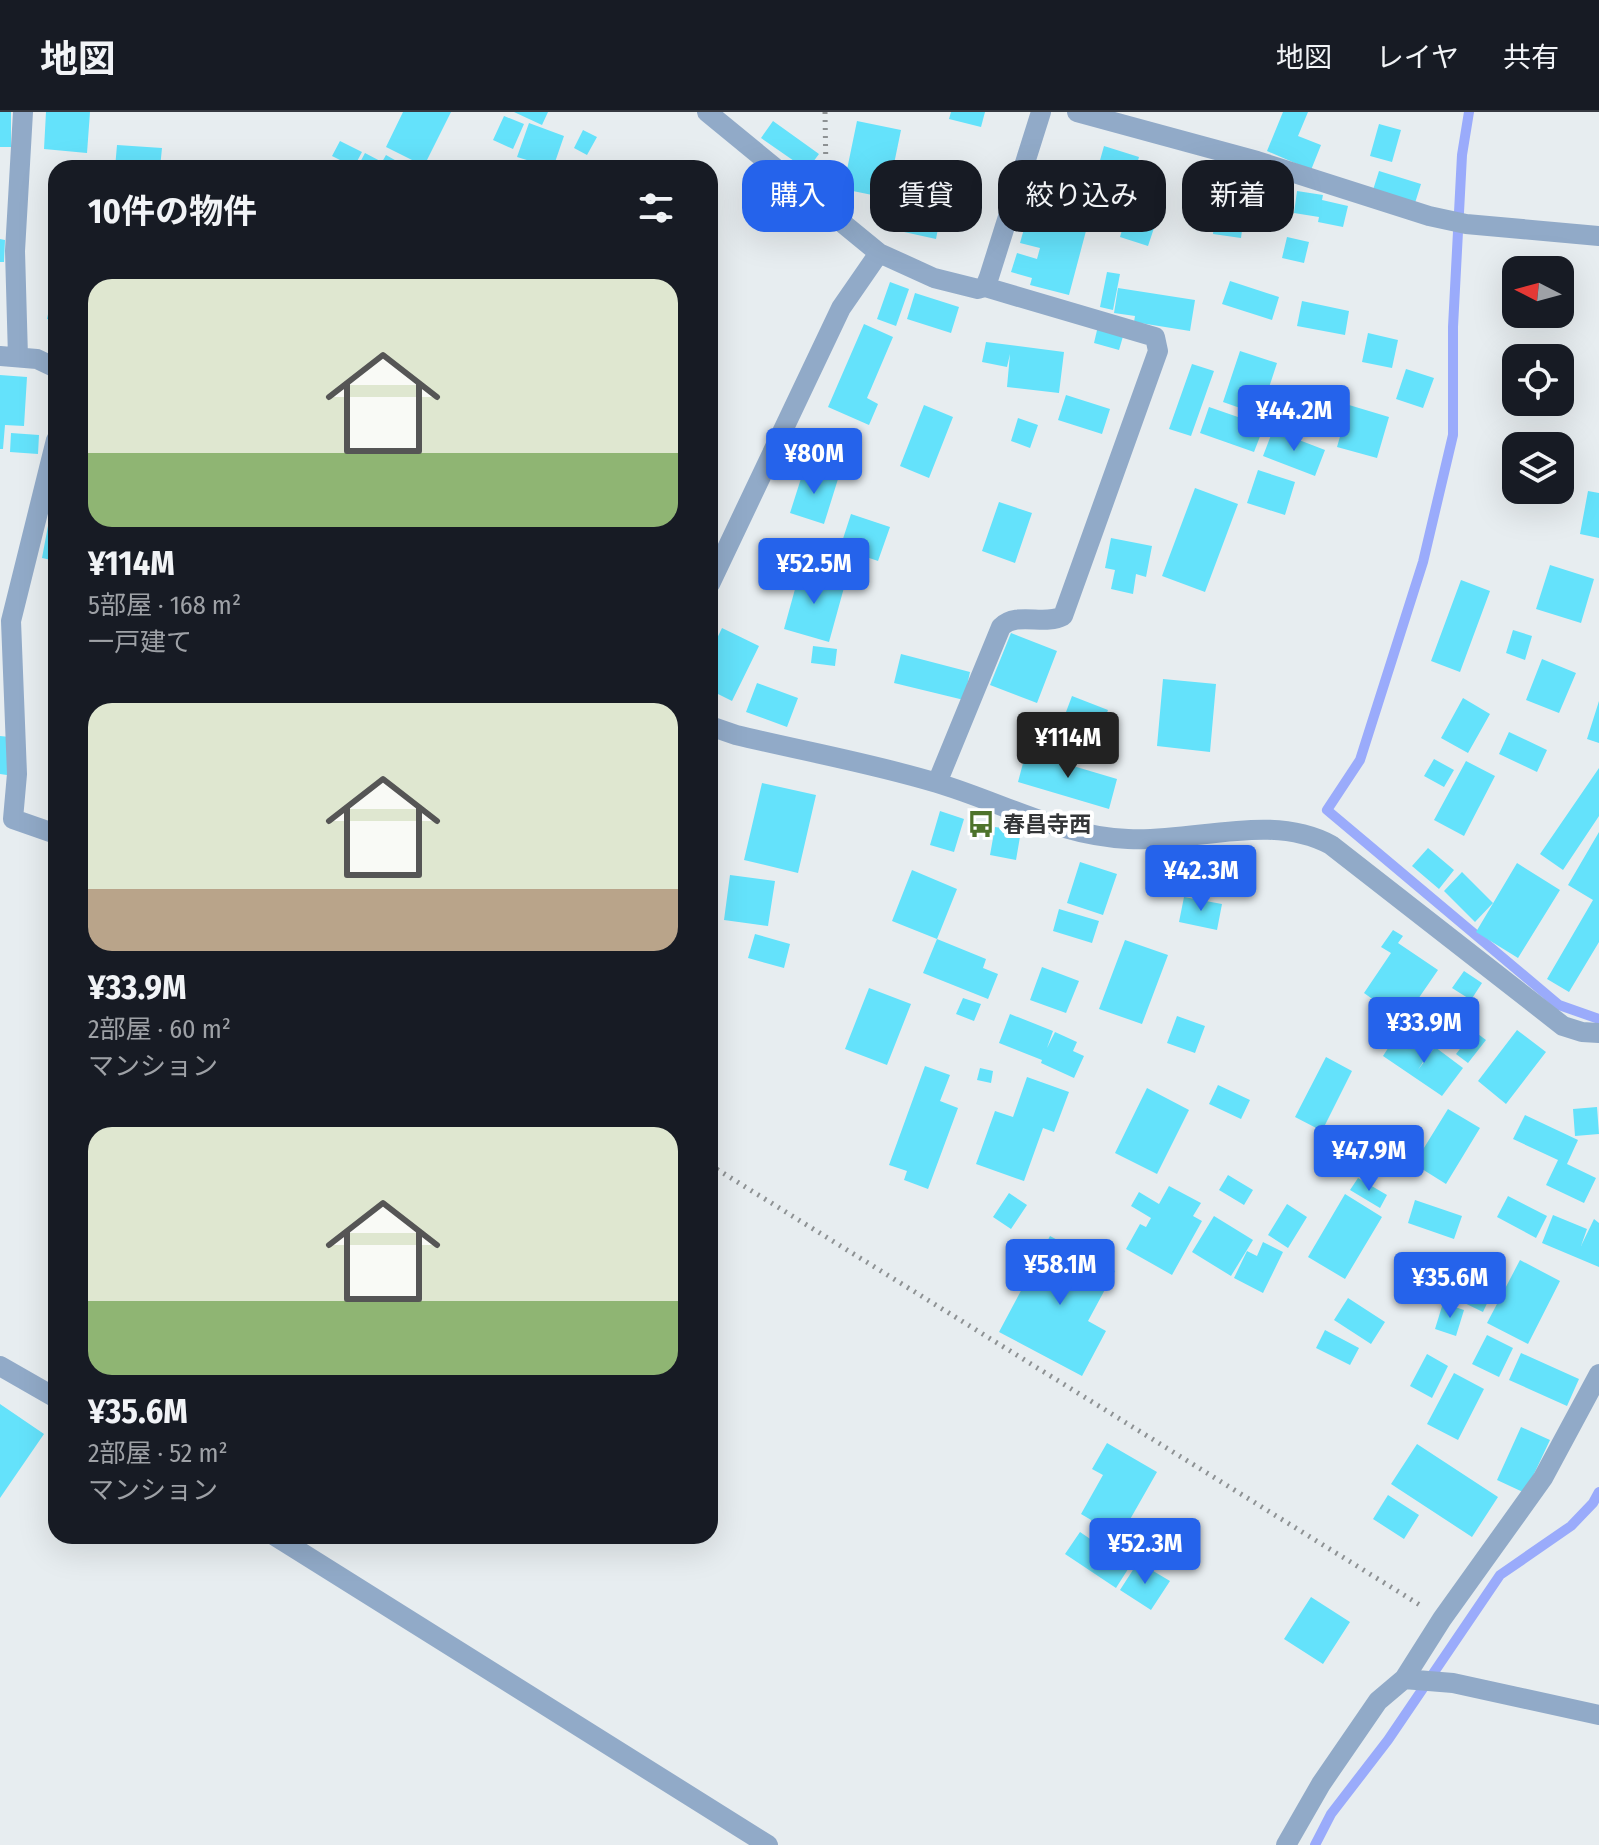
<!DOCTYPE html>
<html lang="ja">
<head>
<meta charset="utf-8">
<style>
	:root { --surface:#171b24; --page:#242831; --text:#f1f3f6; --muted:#9ea1a6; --line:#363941; --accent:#2563eb }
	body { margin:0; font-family:"Fira Sans Condensed","Noto Sans JP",sans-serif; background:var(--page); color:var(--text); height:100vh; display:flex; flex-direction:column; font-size:30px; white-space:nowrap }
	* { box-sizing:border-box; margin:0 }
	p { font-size:26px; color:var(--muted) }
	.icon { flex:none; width:44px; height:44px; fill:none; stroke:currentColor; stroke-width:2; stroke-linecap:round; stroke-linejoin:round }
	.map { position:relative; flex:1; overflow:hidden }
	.details { position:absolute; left:48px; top:48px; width:670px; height:1384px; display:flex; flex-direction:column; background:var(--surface); border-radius:24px; box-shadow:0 8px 32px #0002 }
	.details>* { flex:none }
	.guide { position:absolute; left:742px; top:48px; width:736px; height:72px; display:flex; gap:16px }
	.needle { width:52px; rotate:276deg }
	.tools { position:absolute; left:1502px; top:144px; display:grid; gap:16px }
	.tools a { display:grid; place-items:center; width:72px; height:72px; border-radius:16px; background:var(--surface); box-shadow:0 8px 32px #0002; font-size:40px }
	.price { position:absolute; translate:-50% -68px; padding:0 18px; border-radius:8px; background:var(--accent); color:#fff; font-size:26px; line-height:52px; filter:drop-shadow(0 2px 4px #0008) }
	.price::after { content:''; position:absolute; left:50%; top:48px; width:24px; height:18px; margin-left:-12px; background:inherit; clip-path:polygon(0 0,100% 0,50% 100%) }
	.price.active { background:#222; color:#fff }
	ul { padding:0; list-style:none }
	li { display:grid; align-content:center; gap:16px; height:424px; padding:0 40px }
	li span { display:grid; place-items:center; height:248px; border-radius:24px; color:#555 }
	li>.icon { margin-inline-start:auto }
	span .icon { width:144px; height:144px; fill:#fffc; stroke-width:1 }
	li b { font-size:34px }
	h2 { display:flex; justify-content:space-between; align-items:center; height:96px; padding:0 40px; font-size:34px }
	.chip { padding:0 28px; border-radius:24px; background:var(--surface); box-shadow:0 8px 32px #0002; font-size:28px; line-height:72px }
	.chip.active { background:var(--accent); color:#fff }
	header { display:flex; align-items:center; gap:48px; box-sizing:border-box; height:112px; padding:0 40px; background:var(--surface); border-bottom:2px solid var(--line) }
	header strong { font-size:38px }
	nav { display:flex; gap:44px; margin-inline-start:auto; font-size:28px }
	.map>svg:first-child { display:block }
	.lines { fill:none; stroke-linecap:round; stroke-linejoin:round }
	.stream { stroke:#9aabfb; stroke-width:10 }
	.building { fill:#64e2fb }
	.path { stroke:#8e9294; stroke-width:5; stroke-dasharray:2 6; stroke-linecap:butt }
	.minor { stroke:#91aac8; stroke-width:20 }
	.labels { text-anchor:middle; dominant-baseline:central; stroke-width:8; stroke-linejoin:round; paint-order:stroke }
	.poi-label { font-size:22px; font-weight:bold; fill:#343638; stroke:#fff; text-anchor:start }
</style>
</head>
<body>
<header>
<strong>地図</strong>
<nav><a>地図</a><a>レイヤ</a><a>共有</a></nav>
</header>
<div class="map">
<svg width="1599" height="1733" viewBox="0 0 1599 1733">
	<rect width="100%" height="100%" fill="#e7edf0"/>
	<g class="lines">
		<path class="stream" d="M1469,0l-7,43 -9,172v108l-30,127 -63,198 -33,50 232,195 40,14
			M1315,1733l16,-31 57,-74 112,-165 71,-49 22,-23 6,-11"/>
	</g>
	<path class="building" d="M0,0h11v35h-11z
		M46,0h44l-3,41 -43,-4z
		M403,0h48l-27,54 -38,-19z
		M514,0h34l-6,13z
		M951,0h34l-4,15 -32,-8z
		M1283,0h25l-10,24 23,9 -10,25 -44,-19z
		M504,4l20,8 -11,25 -20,-9z
		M773,9l46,33 -12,16 -46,-32z
		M857,9l44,9 -14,68 -44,-9z
		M529,11l35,13 -11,32 -36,-11z
		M1379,12l22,6 -9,32 -22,-6z
		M583,18l14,7 -10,18 -13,-7z
		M340,29l22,11 -8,15 -22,-11z
		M117,33l45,3 -2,20h-45z
		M1104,34l35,11 -14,49 -35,-10z
		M365,41l17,9 4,-7 23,13h-52z
		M1379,59l42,13 -6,19 -42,-13z
		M52,70l4,1v29h-7z
		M1297,79l26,4 -1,5 26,6 -5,21 -25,-5 1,-5 -25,-4z
		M1217,85l29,3 -5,38 -28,-4z
		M1053,90l38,10 -22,83 -39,-10 2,-7 -21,-6 6,-19 20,6 3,-11 -20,-5 9,-32 19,5z
		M901,92l40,9 -5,26 -41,-9z
		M1104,97l16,6 -6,17 -16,-6z
		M1128,98l29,9 -9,27 -28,-9z
		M1287,125l22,5 -5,21 -22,-5z
		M0,127l5,1 -1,22h-4z
		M1107,160l13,2 -7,36 -13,-3z
		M1230,169l49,16 -7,23 -50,-16z
		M890,170l19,7 -13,37 -19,-7z
		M1118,176l77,12 -5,31 -56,-9 1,-6 -21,-3z
		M915,181l44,14 -8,26 -44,-14z
		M52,184l4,1v24l-9,-2z
		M1302,189l47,10 -4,24 -48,-9z
		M864,212l29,13 -26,61 11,6 -9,21 -41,-18z
		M1098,214l26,7 -5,17 -25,-7z
		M1368,221l30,7 -6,28 -30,-6z
		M986,230l78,10 -5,41 -52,-6 3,-33 -3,13 -25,-5z
		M1240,239l37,12 -17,52 -37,-13z
		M1192,252l22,7 -23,65 -22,-7z
		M1406,257l28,9 -11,30 -27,-9z
		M0,263l27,2 -3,49 -19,-1 -2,24h-3z
		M1066,283l44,14 -8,25 -44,-14z
		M924,293l29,12 -24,61 -29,-12z
		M1349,293l40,12 -12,41 -40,-11z
		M1209,295l55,19 -10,26 -54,-19z
		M1018,306l20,7 -8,23 -19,-7z
		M1273,318l52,20 -10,26 -52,-20z
		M11,321l28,2 -1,19 -28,-2z
		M804,357l34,10 -14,45 -34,-11z
		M1258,358l37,12 -10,33 -38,-12z
		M1195,376l43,16 -33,88 -43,-16z
		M1588,379l11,2v45l-19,-4z
		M53,387l3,1v61l-14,-3z
		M999,390l33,11 -17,50 -33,-12z
		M851,402l39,13 -12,34 -38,-13z
		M1111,426l41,8 -6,31 -10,-3 -3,20 -22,-5 4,-19 -10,-2z
		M1550,453l44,14 -13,44 -45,-14z
		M800,459l45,13 -16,58 -45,-13z
		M1461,468l29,11 -30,81 -29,-11z
		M722,516l37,18 -27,55 -22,-11v-37z
		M1513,518l19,6 -7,24 -19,-7z
		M1011,521l46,18 -20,52 -47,-18z
		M813,534l24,3 -2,17 -24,-3z
		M901,542l69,18 -6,28 -70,-17z
		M1542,547l34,14 -17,40 -33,-13z
		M1163,567l53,5 -6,68 -53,-6z
		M757,571l41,15 -11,29 -41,-15z
		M1072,584l36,14 -9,24 -36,-14z
		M1463,586l27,16 -22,39 -27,-15z
		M1599,589v42l-12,-4z
		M1509,620l38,18 -10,22 -38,-18z
		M0,624l10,1 -3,38 -7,-1z
		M1026,640l91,27 -8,30 -91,-27z
		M1434,647l20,11 -10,17 -20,-11z
		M1466,649l29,15 -31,60 -30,-16z
		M1599,656v48l-36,54 -23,-16z
		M762,671l54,12 -18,78 -54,-13z
		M940,699l24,8 -10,33 -24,-7z
		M995,715l26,4 -5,29 -26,-5z
		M1599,720v110l-30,50 -22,-13 46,-79 -25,-15z
		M1428,736l26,22 -15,19 -27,-23z
		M1080,750l37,12 -14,41 -36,-12z
		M1517,751l43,27 -42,68 -42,-26z
		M912,758l45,19 -20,50 -45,-18z
		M1462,760l31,31 -18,19 -31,-31z
		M730,763l45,6 -7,45 -44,-6z
		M1184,785l38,7 -5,26 -38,-8z
		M1059,797l40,12 -7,22 -39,-12z
		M1393,818l10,6 -5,7 40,27 -35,51 -39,-28 27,-40 -10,-6z
		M755,822l35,10 -6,24 -36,-10z
		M937,827l49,20 -3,9 15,6 -10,25 -65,-26z
		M1125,828l43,15 -26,69 -43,-15z
		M1042,855l37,14 -13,32 -36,-13z
		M1464,859l18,12 -11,17 -19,-12z
		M869,876l42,16 -24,61 -42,-16z
		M963,886l18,6 -7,17 -18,-7z
		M1010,902l43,17 -6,17 8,-16 22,10 -4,9 11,5 -10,22 -33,-15 1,-3 -43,-17z
		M1177,904l28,10 -10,27 -28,-10z
		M1517,918l29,22 -40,52 -28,-23z
		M1474,919l12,9 -18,23 -12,-9z
		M1397,922l31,20 -10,16 17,-23 28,21 -21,28 -59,-40z
		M1326,945l26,14 -30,60 -27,-14z
		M925,954l25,9 -10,26 18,7 -30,81 -24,-9 3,-9 -18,-6z
		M980,956l13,3 -2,12 -14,-3z
		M1027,965l42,15 -15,40 -11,-4 -19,53 -48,-17 19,-53 18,6z
		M1218,973l32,15 -9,19 -32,-15z
		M1147,976l42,22 -32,64 -42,-21z
		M1597,995l2,27 -24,2 -2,-27z
		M1448,997l32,19 -34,56 -32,-20z
		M1525,1003l53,25 -11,24 29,14 -12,25 -38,-18 12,-25 -45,-21z
		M1228,1063l25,15 -9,15 -25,-15z
		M1358,1066l29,17 -7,13 -30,-18z
		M1169,1074l32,17 -8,13 9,5 -30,54 -46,-26 14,-25 6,3 5,-9 -20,-12 8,-14 20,12z
		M1009,1081l18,12 -16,24 -18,-12z
		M1345,1082l37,23 -37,62 -37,-22z
		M1508,1084l39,20 -11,22 -39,-21z
		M1415,1088l47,16 -8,23 -46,-16z
		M1287,1092l20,13 -19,31 -20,-13z
		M1553,1103l34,14 -6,17 13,-27 5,4v44l-57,-24z
		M1214,1104l39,24 -22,36 -39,-24z
		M1050,1124l65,35 -27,50 18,10 -24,45 -83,-44z
		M1263,1130l20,10 -20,41 -29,-15 13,-27 10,5z
		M1476,1142l28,13 -21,45 -29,-14z
		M1520,1148l40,21 -32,63 -41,-21z
		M1348,1186l37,24 -14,22 -37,-24z
		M1443,1191l21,7 -8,26 -21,-7z
		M1325,1218l34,18 -9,17 -34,-17z
		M1487,1223l26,13 -14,29 -27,-13z
		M1521,1241l58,26 -12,27 -58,-26z
		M1427,1242l21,12 -16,32 -22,-12z
		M1454,1261l30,16 -26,51 -31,-16z
		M0,1292l44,30 -44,64z
		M1521,1315l29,13 -25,53 -28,-13z
		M1107,1331l50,29 -37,65 -39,-23 22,-39 -11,-6z
		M1417,1332l81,53 -26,40 -81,-53z
		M1388,1383l31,20 -15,24 -31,-20z
		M1080,1420l50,34 -14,22 -51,-34z
		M1138,1450l32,19 -19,29 -31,-20z
		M1311,1485l39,25 -27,42 -39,-25z"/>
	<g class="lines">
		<path class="path" d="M825,0l1,63
			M710,1053l710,440"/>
		<path class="minor" d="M707,0l172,141 55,25 44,11 7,-2 4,-10 52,-165
			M1077,0l180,49 172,55 37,8 133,12
			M0,244l37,3 19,9
			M18,245l-3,-106 8,-139
			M56,328l-45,181 6,153 -4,45 43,15
			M710,472l131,-276 38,-55
			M710,614l26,9c66,16 135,28 201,48 64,19 122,53 191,56 67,4 142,-27 203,6l232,181 19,6 17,1
			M937,671l64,-156c16,-16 43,-1 62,-11l95,-265 -3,-14 -170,-50
			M0,1254l56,32
			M275,1424l493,309
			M1404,1567l38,-60 101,-141 56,-104
			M1286,1733l35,-61 57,-83 26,-22 49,4 146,32"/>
	</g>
	<defs>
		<g id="bus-bare" transform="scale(2.16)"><path d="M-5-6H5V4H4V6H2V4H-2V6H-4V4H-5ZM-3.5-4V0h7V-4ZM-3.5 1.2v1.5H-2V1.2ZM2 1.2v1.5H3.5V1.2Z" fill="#4e732c" stroke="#fff" stroke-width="2.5" paint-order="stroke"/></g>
	</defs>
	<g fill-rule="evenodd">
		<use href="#bus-bare" x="981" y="712"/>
	</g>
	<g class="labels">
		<g class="poi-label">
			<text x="1003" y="712">春昌寺西</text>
		</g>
	</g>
</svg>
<div class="tools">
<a><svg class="needle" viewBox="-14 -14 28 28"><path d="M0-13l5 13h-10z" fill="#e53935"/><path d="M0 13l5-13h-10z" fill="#9ea1a6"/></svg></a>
<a><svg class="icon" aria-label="locate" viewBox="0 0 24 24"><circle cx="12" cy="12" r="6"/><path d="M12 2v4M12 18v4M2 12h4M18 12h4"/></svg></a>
<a><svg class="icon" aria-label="layers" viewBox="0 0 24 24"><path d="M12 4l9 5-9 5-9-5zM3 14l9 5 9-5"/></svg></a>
</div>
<b class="price" style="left:1294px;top:341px">¥44.2M</b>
<b class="price" style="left:814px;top:384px">¥80M</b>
<b class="price" style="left:814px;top:494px">¥52.5M</b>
<b class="price active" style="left:1068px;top:668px">¥114M</b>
<b class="price" style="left:1201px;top:801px">¥42.3M</b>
<b class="price" style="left:1424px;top:953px">¥33.9M</b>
<b class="price" style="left:1369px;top:1081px">¥47.9M</b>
<b class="price" style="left:1060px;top:1195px">¥58.1M</b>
<b class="price" style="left:1450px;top:1208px">¥35.6M</b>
<b class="price" style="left:1145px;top:1474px">¥52.3M</b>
<div class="guide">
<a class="chip active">購入</a>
<a class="chip">賃貸</a>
<a class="chip">絞り込み</a>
<a class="chip">新着</a>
</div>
<section class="details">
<h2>10件の物件<svg class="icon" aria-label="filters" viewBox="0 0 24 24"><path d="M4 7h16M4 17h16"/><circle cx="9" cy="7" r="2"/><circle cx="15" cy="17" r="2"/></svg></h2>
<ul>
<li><span style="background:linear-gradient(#dfe7d0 70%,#8fb573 0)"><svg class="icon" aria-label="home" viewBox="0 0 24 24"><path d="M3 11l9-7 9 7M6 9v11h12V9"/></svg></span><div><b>¥114M</b><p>5部屋 · 168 m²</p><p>一戸建て</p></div></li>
<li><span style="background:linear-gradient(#dfe7d0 75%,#b9a48a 0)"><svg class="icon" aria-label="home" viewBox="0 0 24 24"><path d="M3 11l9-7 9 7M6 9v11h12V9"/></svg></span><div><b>¥33.9M</b><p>2部屋 · 60 m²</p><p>マンション</p></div></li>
<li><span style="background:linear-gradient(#dfe7d0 70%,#8fb573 0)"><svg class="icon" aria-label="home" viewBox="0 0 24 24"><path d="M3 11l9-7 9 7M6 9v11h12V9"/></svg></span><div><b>¥35.6M</b><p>2部屋 · 52 m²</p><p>マンション</p></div></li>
</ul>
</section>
</div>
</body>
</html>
